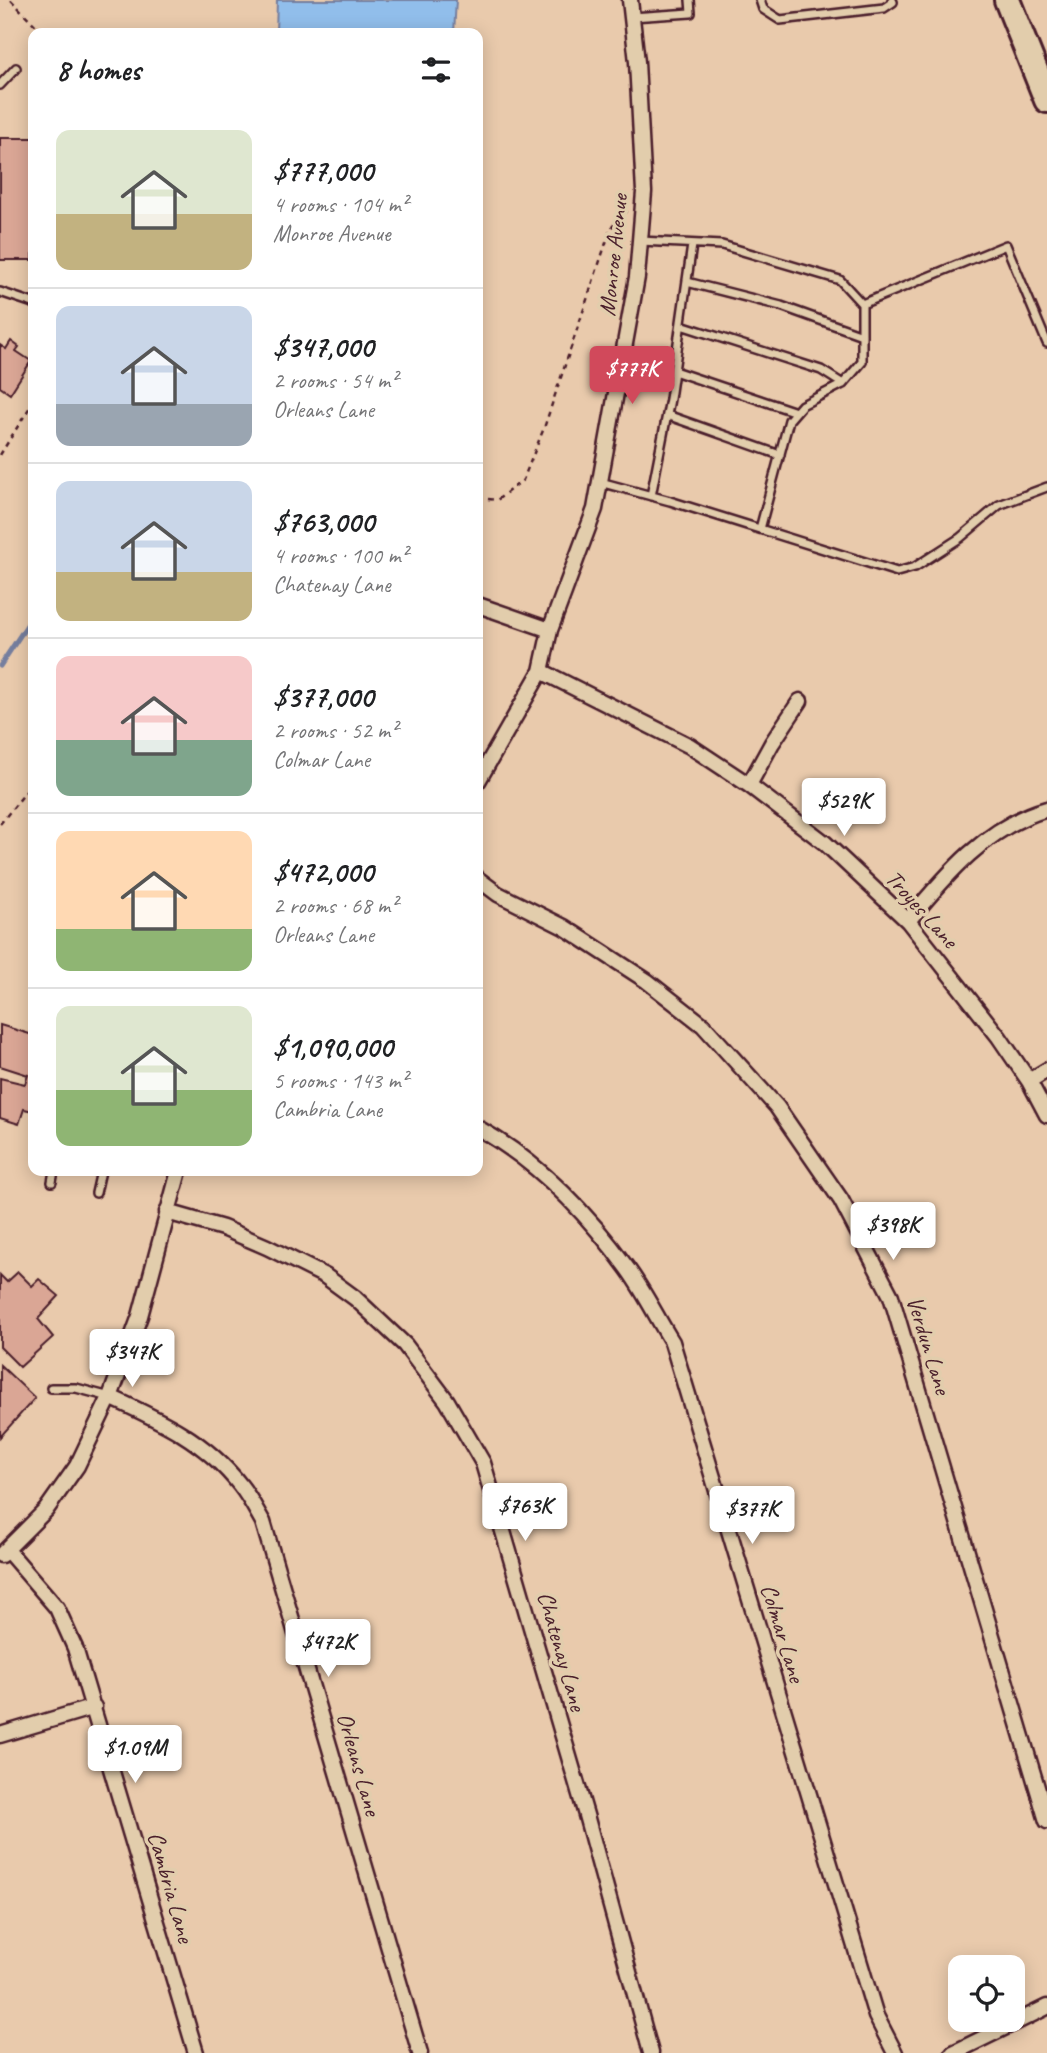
<!DOCTYPE html>
<html lang="en">
<head>
<meta charset="utf-8">
<style>
	:root { --surface:#fff; --page:#f6f6f6; --text:#202124; --muted:#757577; --line:#e0e0e0; --accent:#d1495b }
	body { margin:0; font-family:Caveat,sans-serif; background:var(--page); color:var(--text); height:100vh; display:flex; flex-direction:column; font-size:26px; white-space:nowrap }
	* { box-sizing:border-box; margin:0 }
	p { font-size:23px; color:var(--muted) }
	.icon { flex:none; width:38px; height:38px; fill:none; stroke:currentColor; stroke-width:2; stroke-linecap:round; stroke-linejoin:round }
	.map { position:relative; flex:1; overflow:hidden }
	.sheet { position:absolute; left:28px; top:28px; width:455px; height:1148px; display:flex; flex-direction:column; background:var(--surface); border-radius:14px; box-shadow:0 4px 18px #0003 }
	.sheet>* { flex:none }
	.buttons { position:absolute; left:948px; top:1955px; display:grid; gap:14px }
	.buttons a { display:grid; place-items:center; width:77px; height:77px; border-radius:14px; background:var(--surface); box-shadow:0 4px 18px #0003; font-size:35px }
	.price { position:absolute; translate:-50% -60px; padding:0 16px; border-radius:7px; background:#fff; color:#222; font-size:23px; line-height:46px; filter:drop-shadow(0 2px 4px #0008) }
	.price::after { content:''; position:absolute; left:50%; top:42px; width:21px; height:16px; margin-left:-10px; background:inherit; clip-path:polygon(0 0,100% 0,50% 100%) }
	.price.on { background:var(--accent); color:#fff }
	ul { padding:0; list-style:none }
	li { display:flex; align-items:center; gap:21px; height:175px; padding:0 28px }
	li+li { border-top:2px solid var(--line) }
	li span { display:grid; place-items:center; flex:none; width:196px; height:140px; border-radius:14px; color:#555 }
	li>.icon { margin-inline-start:auto }
	span .icon { width:84px; height:84px; fill:#fffc; stroke-width:1 }
	li b { font-size:30px }
	h2 { display:flex; justify-content:space-between; align-items:center; height:84px; padding:0 28px; font-size:30px }
	.map>svg:first-child { display:block }
	.water { fill:#91beeb; stroke:#757e9e; stroke-width:2 }
	.lines { fill:none; stroke-linecap:round; stroke-linejoin:round }
	.stream { stroke:#757e9e; stroke-width:5 }
	.building { fill:#daa695; stroke:#4a1f2b; stroke-width:2 }
	.lane-casing { stroke:#4a1f2b; stroke-width:12 }
	.street-casing { stroke:#4a1f2b; stroke-width:19 }
	.highway-casing { stroke:#4a1f2b; stroke-width:30 }
	.path { stroke:#4a1f2b; stroke-width:2.5; stroke-dasharray:5 5; stroke-linecap:butt }
	.lane { stroke:#e2cdac; stroke-width:7 }
	.street { stroke:#e2cdac; stroke-width:14 }
	.highway { stroke:#e2cdac; stroke-width:24 }
	.labels { text-anchor:middle; dominant-baseline:central; stroke-width:7; stroke-linejoin:round; paint-order:stroke }
	.street-label { font-size:24px; fill:#4a1f2b; stroke:#e2cdac }
</style>
</head>
<body>
<div class="map">
<svg width="1047" height="2053" viewBox="0 0 1047 2053">
	<rect width="100%" height="100%" fill="#e9caac"/>
	<filter id="ink" filterUnits="userSpaceOnUse"><feTurbulence type="fractalNoise" baseFrequency=".0143" numOctaves="2"/><feDisplacementMap in="SourceGraphic" scale="14" xChannelSelector="R" yChannelSelector="G"/><feConvolveMatrix kernelMatrix="1 2 1 2 8 2 1 2 1" color-interpolation-filters="sRGB"/></filter>
	<g filter="url(#ink)">
		<path class="water" d="M277,0h179l-2,33h-178z"/>
		<g class="lines">
			<path class="stream" d="M0,666l33,-50"/>
		</g>
		<path class="building" d="M0,138h33v122h-33z
			M11,341l8,6 -3,4 15,10 -21,33 -10,-7v-42l6,4z
			M0,1025l33,10v76l-9,-2 -5,15 -19,-6v-40l25,6 3,-9 -28,-9z
			M18,1272l14,14 7,-7 20,17 -21,23 15,18 -33,30 -20,-20v-72l7,7z
			M0,1365l35,33 -35,39z"/>
		<g class="lines">
			<g class="lane-casing">
				<path id="lane" d="M760,0l3,9 17,11 104,-12 9,-6 -1,-2
					M632,17l59,-4 -1,-13
					M0,85l16,-17
					M640,241l82,4 118,35 22,24v58l-19,22 -41,21 -13,15 -29,109
					M687,282l94,24 81,29
					M0,292l33,11
					M862,304l144,-59 41,98
					M681,325l140,45 22,14
					M674,371l122,41
					M667,415l113,40
					M600,482l70,19 227,71 18,-5 45,-29 39,-33 48,-18
					M651,496l19,-97 22,-154
					M52,1182l2,-11
					M96,1193l5,-22
					M51,1388h25l34,9"/>
			</g>
			<g class="street-casing">
				<path id="street" d="M478,605l72,25
					M541,671l149,75 59,39 76,58 83,78 91,116 30,44 18,34
					M478,781l63,-110 9,-41 45,-121 42,-232 7,-85 -7,-130 -7,-62
					M749,785l23,-42 28,-42
					M478,879l20,15 66,33 83,54 56,44 74,82 64,93 50,96 156,525
					M908,921c38,-46 79,-95 139,-112
					M1029,1081l18,-11
					M478,1128c59,33 109,85 149,140 17,23 30,50 45,74l204,674 19,37
					M167,1212l56,16 44,19 58,29 30,22 50,47 42,56 36,62 103,352 65,238
					M110,1397c50,23 96,44 130,88 9,11 16,25 23,37l157,531
					M8,1551l49,57 18,40 121,405
					M1,1555l45,-45 31,-44 33,-69 30,-81 39,-145
					M0,1735l94,-28
					M953,2053l94,-46"/>
			</g>
			<g class="highway-casing">
				<path id="highway" d="M1007,0l40,100"/>
			</g>
			<path class="path" d="M11,0l32,33
				M0,455l33,-53
				M478,498l19,2 26,-20 21,-52 67,-200 16,-17
				M0,824l33,-41"/>
			<use href="#lane" class="lane"/>
			<use href="#street" class="street"/>
			<use href="#highway" class="highway"/>
		</g>
	</g>
	<g class="labels">
		<g class="street-label">
			<text transform="translate(613 255) rotate(-84)">Monroe Avenue</text>
			<text transform="translate(922 909) rotate(48)">Troyes Lane</text>
			<text transform="translate(929 1345) rotate(73)">Verdun Lane</text>
			<text transform="translate(783 1633) rotate(73)">Colmar Lane</text>
			<text transform="translate(562 1651) rotate(74)">Chatenay Lane</text>
			<text transform="translate(359 1764) rotate(74)">Orleans Lane</text>
			<text transform="translate(171 1887) rotate(74)">Cambria Lane</text>
		</g>
	</g>
</svg>
<div class="buttons">
<a><svg class="icon" aria-label="locate" viewBox="0 0 24 24"><circle cx="12" cy="12" r="6"/><path d="M12 2v4M12 18v4M2 12h4M18 12h4"/></svg></a>
</div>
<b class="price on" style="left:632px;top:406px">$777K</b>
<b class="price" style="left:844px;top:838px">$529K</b>
<b class="price" style="left:893px;top:1262px">$398K</b>
<b class="price" style="left:132px;top:1389px">$347K</b>
<b class="price" style="left:525px;top:1543px">$763K</b>
<b class="price" style="left:752px;top:1546px">$377K</b>
<b class="price" style="left:328px;top:1679px">$472K</b>
<b class="price" style="left:135px;top:1785px">$1.09M</b>
<section class="sheet">
<h2>8 homes<svg class="icon" aria-label="filters" viewBox="0 0 24 24"><path d="M4 7h16M4 17h16"/><circle cx="9" cy="7" r="2"/><circle cx="15" cy="17" r="2"/></svg></h2>
<ul>
<li><span style="background:linear-gradient(#dfe7d0 60%,#c2b280 0)"><svg class="icon" aria-label="home" viewBox="0 0 24 24"><path d="M3 11l9-7 9 7M6 9v11h12V9"/></svg></span><div><b>$777,000</b><p>4 rooms · 104 m²</p><p>Monroe Avenue</p></div></li>
<li><span style="background:linear-gradient(#c9d6e8 70%,#9aa5b1 0)"><svg class="icon" aria-label="home" viewBox="0 0 24 24"><path d="M3 11l9-7 9 7M6 9v11h12V9"/></svg></span><div><b>$347,000</b><p>2 rooms · 54 m²</p><p>Orleans Lane</p></div></li>
<li><span style="background:linear-gradient(#c9d6e8 65%,#c2b280 0)"><svg class="icon" aria-label="home" viewBox="0 0 24 24"><path d="M3 11l9-7 9 7M6 9v11h12V9"/></svg></span><div><b>$763,000</b><p>4 rooms · 100 m²</p><p>Chatenay Lane</p></div></li>
<li><span style="background:linear-gradient(#f6c9c9 60%,#7fa58c 0)"><svg class="icon" aria-label="home" viewBox="0 0 24 24"><path d="M3 11l9-7 9 7M6 9v11h12V9"/></svg></span><div><b>$377,000</b><p>2 rooms · 52 m²</p><p>Colmar Lane</p></div></li>
<li><span style="background:linear-gradient(#ffd9b3 70%,#8fb573 0)"><svg class="icon" aria-label="home" viewBox="0 0 24 24"><path d="M3 11l9-7 9 7M6 9v11h12V9"/></svg></span><div><b>$472,000</b><p>2 rooms · 68 m²</p><p>Orleans Lane</p></div></li>
<li><span style="background:linear-gradient(#dfe7d0 60%,#8fb573 0)"><svg class="icon" aria-label="home" viewBox="0 0 24 24"><path d="M3 11l9-7 9 7M6 9v11h12V9"/></svg></span><div><b>$1,090,000</b><p>5 rooms · 143 m²</p><p>Cambria Lane</p></div></li>
</ul>
</section>
</div>
</body>
</html>
